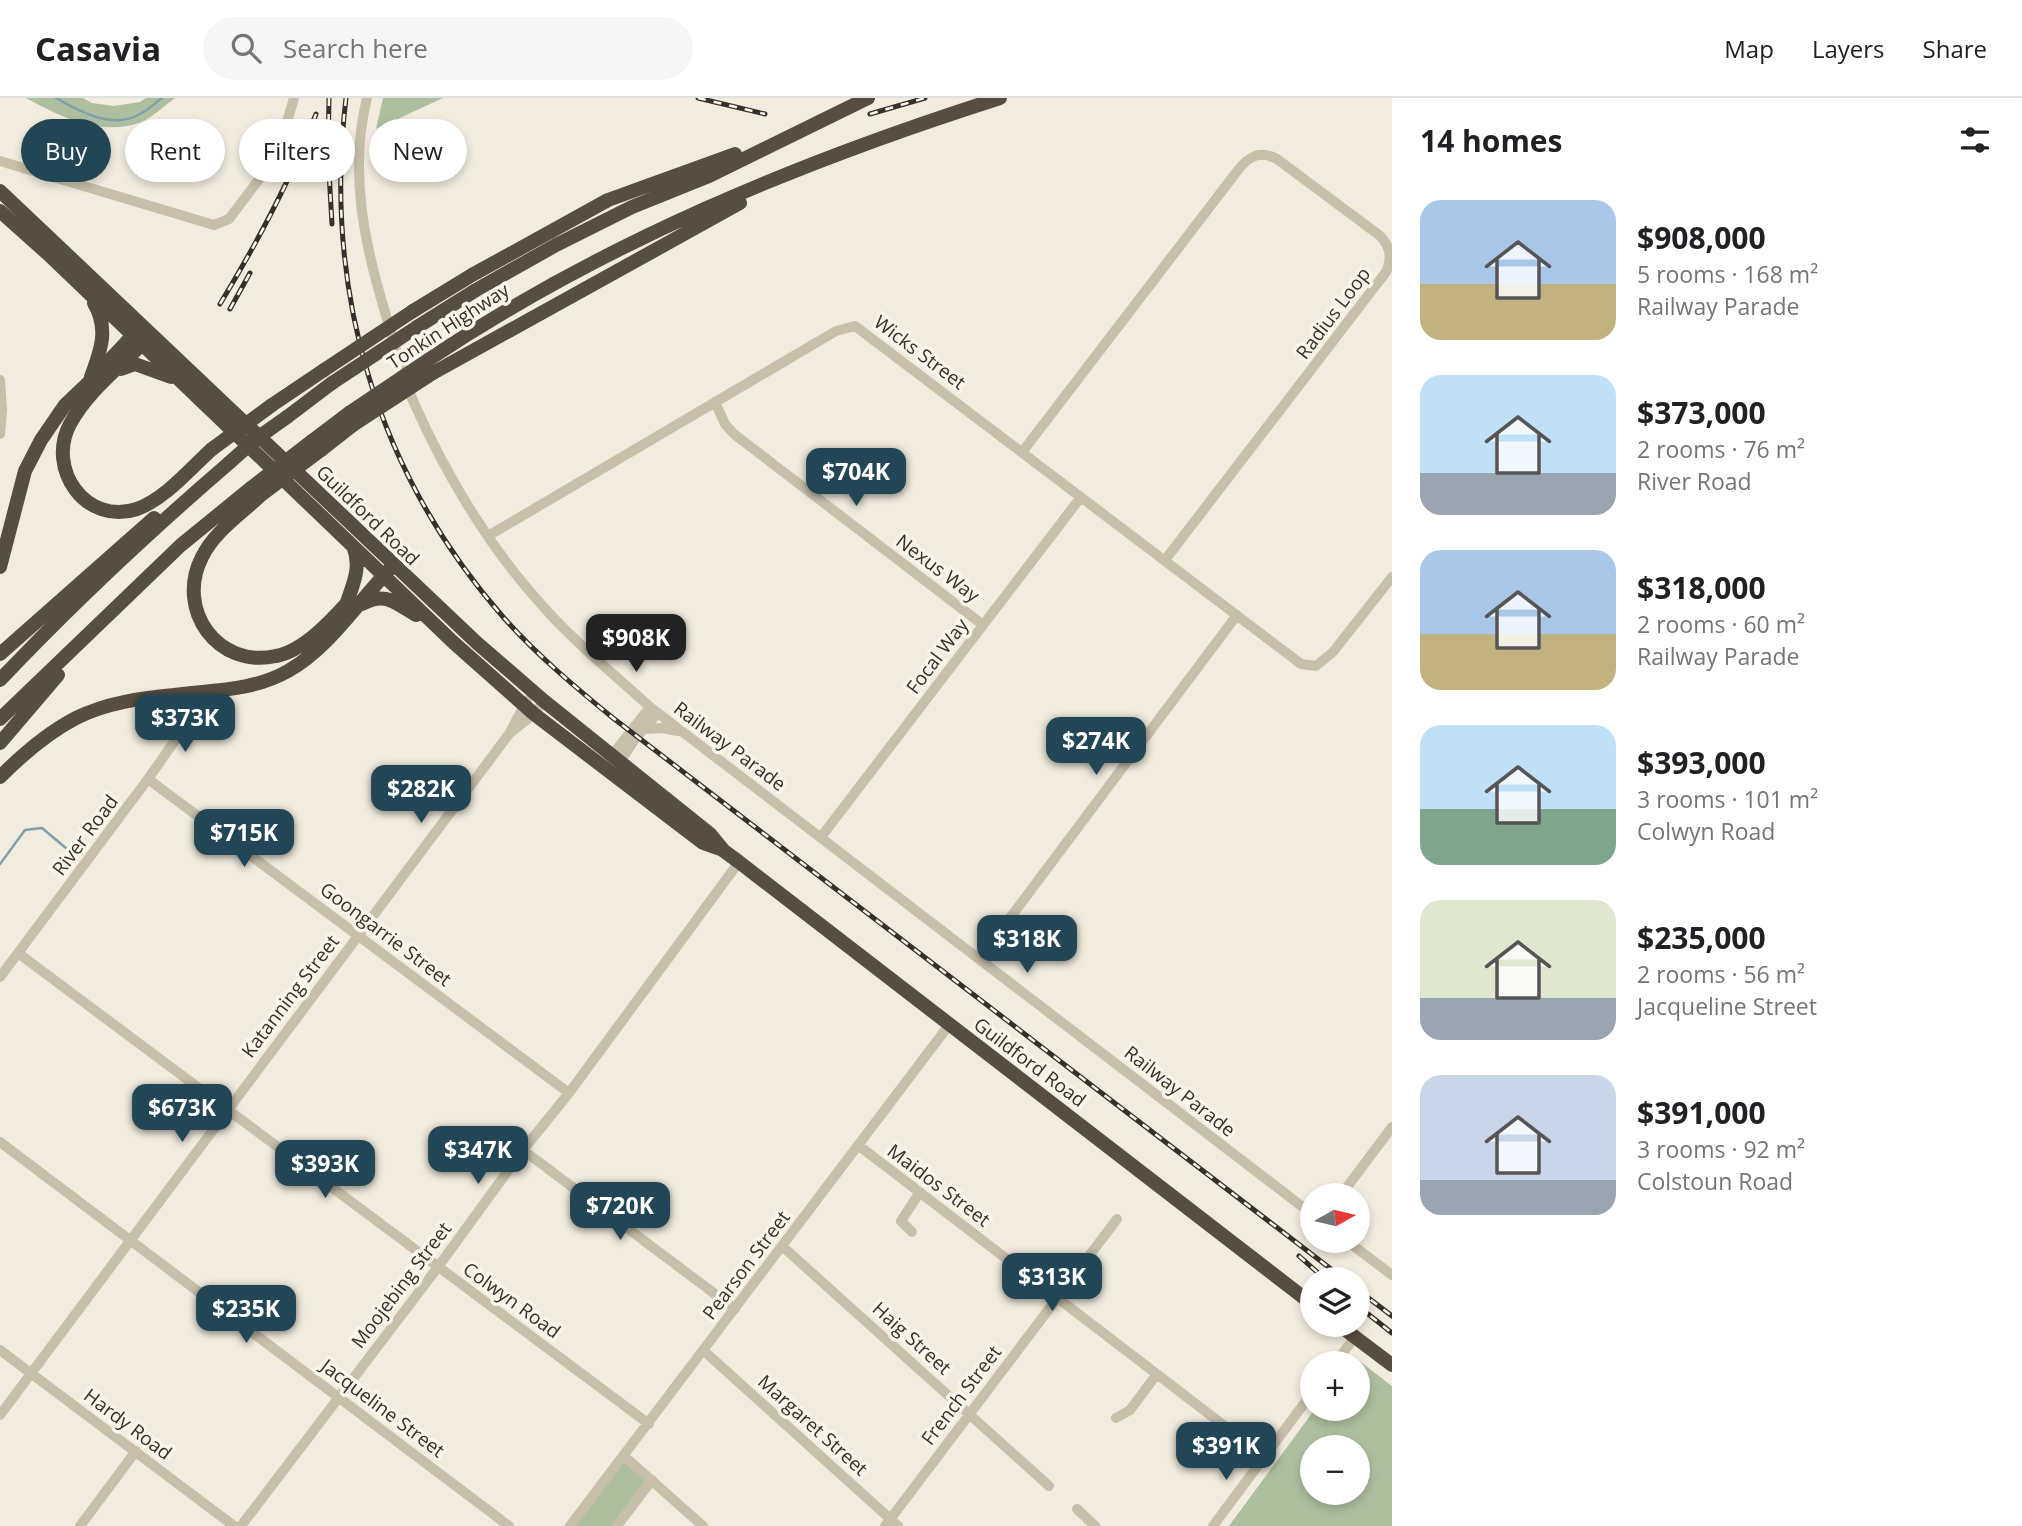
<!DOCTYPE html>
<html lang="en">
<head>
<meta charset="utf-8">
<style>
	:root { --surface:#fff; --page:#f6f6f6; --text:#202124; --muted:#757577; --line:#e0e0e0; --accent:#224655 }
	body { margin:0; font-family:"Open Sans",sans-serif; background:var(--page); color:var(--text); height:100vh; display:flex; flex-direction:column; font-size:26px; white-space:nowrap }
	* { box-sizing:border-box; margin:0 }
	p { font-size:23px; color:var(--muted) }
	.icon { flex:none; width:38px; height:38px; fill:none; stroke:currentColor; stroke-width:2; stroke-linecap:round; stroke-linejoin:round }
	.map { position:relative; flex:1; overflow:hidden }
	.panel { display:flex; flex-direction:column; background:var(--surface); width:630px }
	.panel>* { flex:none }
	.guide { position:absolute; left:21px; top:21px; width:665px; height:63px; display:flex; gap:14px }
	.needle { width:46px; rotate:82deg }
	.buttons { position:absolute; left:1300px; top:1085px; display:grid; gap:14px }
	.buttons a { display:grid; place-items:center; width:70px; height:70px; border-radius:50%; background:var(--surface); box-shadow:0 4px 10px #0003; font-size:35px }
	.price { position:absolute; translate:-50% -60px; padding:0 16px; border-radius:14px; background:var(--accent); color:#fff; font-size:23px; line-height:46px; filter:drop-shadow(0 2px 4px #0008) }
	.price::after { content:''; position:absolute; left:50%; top:42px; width:21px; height:16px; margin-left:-10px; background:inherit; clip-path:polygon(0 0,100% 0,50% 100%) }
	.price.active { background:#222; color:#fff }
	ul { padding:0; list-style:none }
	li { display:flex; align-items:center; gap:21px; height:175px; padding:0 28px }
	li span { display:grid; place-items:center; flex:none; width:196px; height:140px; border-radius:21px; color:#555 }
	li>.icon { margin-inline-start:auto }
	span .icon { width:84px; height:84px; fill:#fffc; stroke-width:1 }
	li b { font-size:30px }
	h2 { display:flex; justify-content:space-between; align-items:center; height:84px; padding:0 28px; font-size:30px }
	.tag { padding:0 24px; border-radius:32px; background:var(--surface); box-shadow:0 4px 10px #0003; font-size:24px; line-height:63px }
	.tag.active { background:var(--accent); color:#fff }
	header { display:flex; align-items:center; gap:42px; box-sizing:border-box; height:98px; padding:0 35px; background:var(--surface); border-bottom:2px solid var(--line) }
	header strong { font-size:33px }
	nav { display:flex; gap:38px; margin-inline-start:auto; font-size:24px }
	.search { width:490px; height:63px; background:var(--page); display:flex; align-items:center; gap:18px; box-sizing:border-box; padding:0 24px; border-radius:38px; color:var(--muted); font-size:26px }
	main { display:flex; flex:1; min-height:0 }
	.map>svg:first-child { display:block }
	.green { fill:#adbf9f; fill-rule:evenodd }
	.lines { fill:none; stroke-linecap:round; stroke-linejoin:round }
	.stream { stroke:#7fa0ac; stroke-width:2.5 }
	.minor { stroke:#c8bfaa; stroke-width:10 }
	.highway { stroke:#574d41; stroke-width:14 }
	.rail-casing { stroke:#363029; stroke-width:5 }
	.rail { stroke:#f9f5ea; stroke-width:2.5; stroke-dasharray:8; stroke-linecap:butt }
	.highway-bridge { stroke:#574d41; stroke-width:14 }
	.labels { text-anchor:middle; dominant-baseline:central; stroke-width:7; stroke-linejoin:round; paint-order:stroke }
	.street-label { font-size:19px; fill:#363029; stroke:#f9f5ea }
</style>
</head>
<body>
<header>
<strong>Casavia</strong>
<div class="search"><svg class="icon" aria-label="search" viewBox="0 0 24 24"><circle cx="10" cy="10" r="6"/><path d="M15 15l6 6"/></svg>Search here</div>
<nav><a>Map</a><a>Layers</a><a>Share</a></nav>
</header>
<main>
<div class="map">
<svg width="1392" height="1428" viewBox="0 0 1392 1428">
	<rect width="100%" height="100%" fill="#f1ecde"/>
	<path class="green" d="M26,0h57l9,5 22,3 26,-4 6,-4h29c-11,8 -23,20 -36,25 -40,13 -78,-6 -113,-25z
		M383,0h60l-67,31z
		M1354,1259l38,29v140h-163l86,-117h43v-46h-9zM1358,1349v46h-46v-46z
		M624,1358l28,24 -34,46h-48z"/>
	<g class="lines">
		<path class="stream" d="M56,0c24,14 57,32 84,16 8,-4 15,-11 22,-16
			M0,766l25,-34 17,-2 31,26"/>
		<path class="minor" d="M367,0c-18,72 -3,145 18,214 9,30 17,62 29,91 34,76 78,149 135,210 31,34 67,63 101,94l662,507
			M0,63l214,64 15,-6 37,-49 19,-41 9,-31
			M0,282l2,30 -2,24
			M715,304l10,22 9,10 249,191
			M1023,353l215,-281c11,-14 22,-20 39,-11l102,76c12,11 13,23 7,37l-221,288
			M488,438l348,-205 19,-5 446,338 15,2 17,-14 59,-75
			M643,631l19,-1 16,3
			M511,634l23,-18 10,-13
			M609,661l41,-52
			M618,667l17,-26 23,-26
			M148,681l421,314
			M821,739l260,-340
			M18,855l631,471
			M980,860l257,-343
			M0,879l148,-198 47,-67
			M0,1044l509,384
			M858,1047l407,312
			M523,1052l212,159
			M1341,1097l51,-68
			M912,1134l-11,-11 19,-29
			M1347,1143l45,34
			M782,1148l267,240
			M0,1252l234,176
			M704,1253l194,175
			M1335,1265l20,-26
			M0,1317l509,-681 18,-34
			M1116,1320l14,-8 27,-36
			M624,1358l79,70
			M1077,1411l18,17
			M80,1428l56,-75
			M241,1428l197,-259 85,-117 46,-57 170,-231
			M570,1428l379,-501
			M617,1428l35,-46
			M885,1428l232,-307
			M1213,1428l99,-133"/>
		<path class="highway" d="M0,93l477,452 67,58 166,133 14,17 15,11 573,442
			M0,113l48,43 406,389 80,71 169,129 20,7
			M413,213l59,-36 136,-75 127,-46
			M417,229l59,-37 80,-45 76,-38 77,-31 159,-78
			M149,239c-26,28 -61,53 -79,87 -24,45 16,102 67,85 28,-10 53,-40 75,-60
			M428,262c175,-117 371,-198 572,-262
			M121,271l14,-5 36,13
			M433,275l307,-170
			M91,279c10,-27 18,-48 3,-74
			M272,307l52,-35
			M287,319l45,-34
			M312,343l37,-28
			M321,352l32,-25
			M261,397c-20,19 -47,37 -59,62 -27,53 16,112 74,99 27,-5 54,-34 72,-54
			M0,469l25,-96 16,-31 24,-35 22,-21 50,-53
			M362,506c23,-13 33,-1 54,11
			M346,507c7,-21 16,-38 7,-59
			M0,556l154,-136
			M0,582c72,-76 150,-149 229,-217
			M0,621l181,-174 70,-57
			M0,645l58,-68
			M0,679c21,-21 49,-45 76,-59 30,-15 65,-20 98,-23 39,-5 79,-4 114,-24 41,-23 69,-68 102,-102
			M1339,1227l53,40"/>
		<g class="rail-casing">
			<path id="rail" d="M329,0l-1,57 4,69
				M346,0c-23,192 30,374 158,520 33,37 71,69 109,100l731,561
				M698,0l67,16
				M870,16l55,-16
				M220,206c37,-61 70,-122 96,-190
				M230,211l20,-36
				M1299,1158l26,23
				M1358,1192l34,26
				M1358,1208l34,27"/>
		</g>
		<use href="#rail" class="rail"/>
		<path class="highway-bridge" d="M324,272l89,-59
			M332,285l85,-56
			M349,315l79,-53
			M353,327l80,-52
			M212,351l60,-44
			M229,365l27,-24 31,-22
			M251,390l61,-47
			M261,397l60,-45"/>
	</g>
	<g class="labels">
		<g class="street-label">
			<text transform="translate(1333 215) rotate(-53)">Radius Loop</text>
			<text transform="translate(448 228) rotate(-33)">Tonkin Highway</text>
			<text transform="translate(920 254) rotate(37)">Wicks Street</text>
			<text transform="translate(368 417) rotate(44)">Guildford Road</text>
			<text transform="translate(938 470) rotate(37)">Nexus Way</text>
			<text transform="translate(937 558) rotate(-53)">Focal Way</text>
			<text transform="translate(730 648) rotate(37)">Railway Parade</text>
			<text transform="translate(85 737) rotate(-53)">River Road</text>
			<text transform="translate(386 836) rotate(37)">Goongarrie Street</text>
			<text transform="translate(290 898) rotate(-53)">Katanning Street</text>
			<text transform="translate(1030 964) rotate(37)">Guildford Road</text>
			<text transform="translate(1180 993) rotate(38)">Railway Parade</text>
			<text transform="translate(939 1087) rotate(37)">Maidos Street</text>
			<text transform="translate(746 1167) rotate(-53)">Pearson Street</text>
			<text transform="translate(401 1187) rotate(-53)">Moojebing Street</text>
			<text transform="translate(512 1202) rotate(36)">Colwyn Road</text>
			<text transform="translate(912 1240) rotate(42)">Haig Street</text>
			<text transform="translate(961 1297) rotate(-53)">French Street</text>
			<text transform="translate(383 1310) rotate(37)">Jacqueline Street</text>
			<text transform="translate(128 1326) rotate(37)">Hardy Road</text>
			<text transform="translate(813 1327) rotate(42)">Margaret Street</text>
		</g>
	</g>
</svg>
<div class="buttons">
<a><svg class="needle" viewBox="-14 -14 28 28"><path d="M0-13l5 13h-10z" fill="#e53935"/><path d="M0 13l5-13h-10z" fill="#757577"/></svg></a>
<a><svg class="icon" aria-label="layers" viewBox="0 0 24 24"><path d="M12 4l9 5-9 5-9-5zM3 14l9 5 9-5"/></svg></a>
<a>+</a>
<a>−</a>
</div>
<b class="price" style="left:856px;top:410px">$704K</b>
<b class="price active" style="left:636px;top:576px">$908K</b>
<b class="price" style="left:185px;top:656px">$373K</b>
<b class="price" style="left:1096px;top:679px">$274K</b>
<b class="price" style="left:421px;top:727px">$282K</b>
<b class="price" style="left:244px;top:771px">$715K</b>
<b class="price" style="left:1027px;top:877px">$318K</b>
<b class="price" style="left:182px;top:1046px">$673K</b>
<b class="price" style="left:478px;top:1088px">$347K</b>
<b class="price" style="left:325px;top:1102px">$393K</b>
<b class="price" style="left:620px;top:1144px">$720K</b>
<b class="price" style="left:1052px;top:1215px">$313K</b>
<b class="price" style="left:246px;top:1247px">$235K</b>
<b class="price" style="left:1226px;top:1384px">$391K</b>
<div class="guide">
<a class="tag active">Buy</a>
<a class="tag">Rent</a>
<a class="tag">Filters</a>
<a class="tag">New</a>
</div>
</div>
<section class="panel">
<h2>14 homes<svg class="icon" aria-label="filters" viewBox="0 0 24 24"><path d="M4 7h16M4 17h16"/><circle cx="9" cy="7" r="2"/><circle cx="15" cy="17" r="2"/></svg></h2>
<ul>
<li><span style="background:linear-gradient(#a9c7e8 60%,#c2b280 0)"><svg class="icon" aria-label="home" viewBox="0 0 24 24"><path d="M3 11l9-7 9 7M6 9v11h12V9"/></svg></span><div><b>$908,000</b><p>5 rooms · 168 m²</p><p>Railway Parade</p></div></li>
<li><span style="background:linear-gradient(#bfe0f5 70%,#9aa5b1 0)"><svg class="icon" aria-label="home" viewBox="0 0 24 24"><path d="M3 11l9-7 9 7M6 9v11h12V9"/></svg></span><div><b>$373,000</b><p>2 rooms · 76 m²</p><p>River Road</p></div></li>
<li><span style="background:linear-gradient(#a9c7e8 60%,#c2b280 0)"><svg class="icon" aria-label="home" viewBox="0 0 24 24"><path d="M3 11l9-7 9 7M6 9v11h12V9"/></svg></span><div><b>$318,000</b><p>2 rooms · 60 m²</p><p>Railway Parade</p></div></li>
<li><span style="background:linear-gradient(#bfe0f5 60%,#7fa58c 0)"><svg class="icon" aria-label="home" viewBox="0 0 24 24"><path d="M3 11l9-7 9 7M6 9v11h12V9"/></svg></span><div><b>$393,000</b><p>3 rooms · 101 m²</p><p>Colwyn Road</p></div></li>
<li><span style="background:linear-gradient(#dfe7d0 70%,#9aa5b1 0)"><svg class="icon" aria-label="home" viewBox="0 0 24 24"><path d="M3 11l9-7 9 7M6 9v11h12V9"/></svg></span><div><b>$235,000</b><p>2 rooms · 56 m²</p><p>Jacqueline Street</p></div></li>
<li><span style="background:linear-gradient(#c9d6e8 75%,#9aa5b1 0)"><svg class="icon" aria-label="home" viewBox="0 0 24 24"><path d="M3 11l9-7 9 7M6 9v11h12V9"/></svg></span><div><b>$391,000</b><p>3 rooms · 92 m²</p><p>Colstoun Road</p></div></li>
</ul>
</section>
</main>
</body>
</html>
